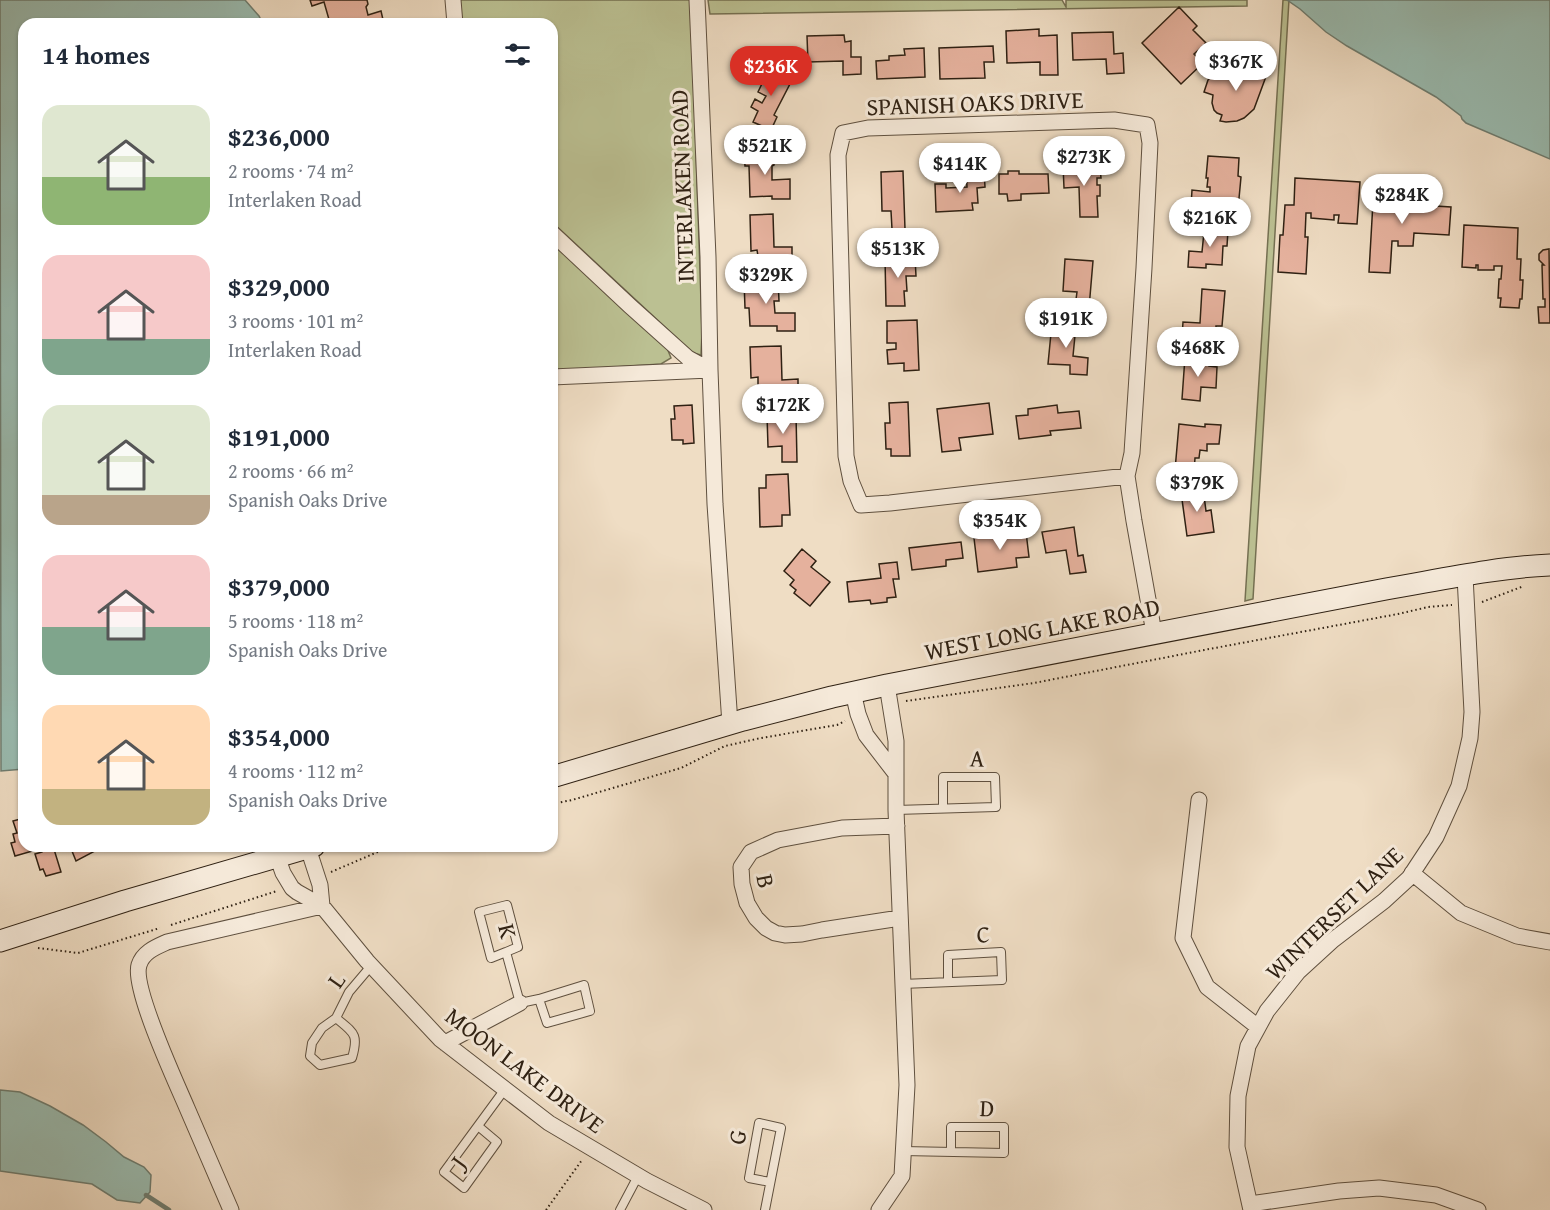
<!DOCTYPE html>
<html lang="en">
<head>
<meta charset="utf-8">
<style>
	:root { --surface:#fff; --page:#f2f2f3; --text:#1f2937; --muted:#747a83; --accent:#d93025 }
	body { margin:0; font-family:"Gentium Book Plus",serif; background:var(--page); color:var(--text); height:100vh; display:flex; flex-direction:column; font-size:22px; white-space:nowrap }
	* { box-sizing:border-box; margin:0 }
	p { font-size:20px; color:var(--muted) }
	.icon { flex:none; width:33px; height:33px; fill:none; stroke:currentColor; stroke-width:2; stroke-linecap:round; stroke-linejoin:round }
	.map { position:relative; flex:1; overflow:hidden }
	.panel { position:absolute; left:18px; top:18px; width:540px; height:834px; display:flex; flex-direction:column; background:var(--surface); border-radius:18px; box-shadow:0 2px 4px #0004 }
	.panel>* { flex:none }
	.price { position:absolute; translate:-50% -51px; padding:0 14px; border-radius:21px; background:#fff; color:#222; font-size:20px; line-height:39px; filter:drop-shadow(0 2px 3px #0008) }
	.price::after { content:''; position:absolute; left:50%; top:36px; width:18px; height:14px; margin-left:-9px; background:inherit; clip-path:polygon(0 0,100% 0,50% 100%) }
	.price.current { background:var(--accent); color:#fff }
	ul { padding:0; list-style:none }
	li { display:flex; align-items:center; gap:18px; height:150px; padding:0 24px }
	li span { display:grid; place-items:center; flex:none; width:168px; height:120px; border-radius:18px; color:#555 }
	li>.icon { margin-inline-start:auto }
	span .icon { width:72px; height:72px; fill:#fffc; stroke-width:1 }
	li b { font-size:26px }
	h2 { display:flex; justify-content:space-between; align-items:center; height:72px; padding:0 24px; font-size:26px }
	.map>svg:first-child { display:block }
	.green { fill:#bbc092; stroke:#757052; stroke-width:1.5 }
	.water { fill:#9abcb1; stroke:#6f7e72; stroke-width:1.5 }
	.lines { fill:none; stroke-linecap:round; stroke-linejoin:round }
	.stream { stroke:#6f7e72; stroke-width:4.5 }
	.building { fill:#e5b19d; stroke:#2f2113; stroke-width:1.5 }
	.service-casing { stroke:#5f503f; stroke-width:10 }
	.minor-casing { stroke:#5f503f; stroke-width:17 }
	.secondary-casing { stroke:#2f2113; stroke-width:23 }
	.path { stroke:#2f2113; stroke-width:2; stroke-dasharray:1.5 3; stroke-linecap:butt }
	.service { stroke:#f5e9d9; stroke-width:8 }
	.minor { stroke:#f5e9d9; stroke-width:15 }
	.secondary { stroke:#f5e9d9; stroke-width:21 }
	.labels { text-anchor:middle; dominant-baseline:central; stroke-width:6; stroke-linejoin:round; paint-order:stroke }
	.street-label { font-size:24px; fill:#2f2113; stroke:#f5e9d9 }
</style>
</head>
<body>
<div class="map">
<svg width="1550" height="1210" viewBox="0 0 1550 1210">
	<rect width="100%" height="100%" fill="#efddc4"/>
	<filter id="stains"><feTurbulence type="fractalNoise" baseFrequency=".00333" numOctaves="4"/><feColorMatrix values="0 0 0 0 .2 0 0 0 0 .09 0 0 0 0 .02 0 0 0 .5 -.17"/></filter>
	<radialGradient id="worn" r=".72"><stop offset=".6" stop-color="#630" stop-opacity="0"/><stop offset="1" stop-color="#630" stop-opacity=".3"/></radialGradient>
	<path class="green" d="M460,0h231l11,332 -1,23 -8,-2 -141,-131v-198h-90z
		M708,0h354l4,7v-7h181v6l-537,8z
		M1283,0h6l-36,599 -8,2z
		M552,243l115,105 4,10 -10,6 -109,7z"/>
	<path class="water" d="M0,0h245l14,16 4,8h-239v745l-23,2z
		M1287,0h263v159l-84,-36 -4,-4 -1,-3 -25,-19 -89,-51 -21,-14 -26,-23z
		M0,1090l20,2 30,14 33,19 23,17 18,15 20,10 7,8 -1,17 -10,11 -23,-3 -25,-16 -92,-13z"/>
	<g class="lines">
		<path class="stream" d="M146,1195l23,15"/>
	</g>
	<path class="building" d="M310,0h57l1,4 -2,3 2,8 13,-4 3,13h-57l3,-1 -6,-21 -12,4z
		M1179,7l18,19 -4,4 13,13 -12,11 9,9 -22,21 -39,-41z
		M1039,29v7l18,-1 1,40h-18v-13l-33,1 -1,-32z
		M1113,32l1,22 9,-1 1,20 -17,1 -1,-15 -33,1 -1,-27z
		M844,35l1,7 6,-1v16h10v17l-18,1v-14l-35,1 -1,-26z
		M993,46l1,16h-10l1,16 -45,1 -1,-31z
		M924,48l1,29 -48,2 -1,-18 13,-1v-4l16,-1 -1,-6z
		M1232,65l23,8 2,-5 11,3 -14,38 -10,9 -7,3 -11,1 -6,-1 2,-6 -5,-2 -3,-3 -2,-7 1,-8 -9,-3 4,-12 12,-9 8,4z
		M770,67l23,11 -19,37 3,2 -6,13 -18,-8 5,-11 -7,-4 4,-8 7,4 4,-7 -8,-4z
		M774,149v16l-2,1v14l18,-1v20h-18v-3l-22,1 -1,-31h-4l-1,-16z
		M1208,156l31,2 -1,18 3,1 -3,32 -47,-3 1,-16 18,2v-5h-3l1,-9h-2z
		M1077,164v4l23,-1 1,11h-4v7h3v11h-3l1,21h-18l-1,-30 -15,1 -1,-23z
		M966,170h18l1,17 -8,1 1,15h-6l1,7 -37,2 -1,-28h11v4l21,-1z
		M903,171l2,58h-13l-1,-18h-9l-1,-39z
		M1008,171h11v3h29l1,19 -28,1v6l-13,1 -1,-7h-8v-20h9z
		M1295,178l65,4 -3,42 -19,-1 1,-8h-5v5l-23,-2v-5h-5l-1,24h3l-2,37 -28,-2 2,-37h3l2,-30h9z
		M1380,192l39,2v11l32,2 -2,28 -35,-2 -1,13h-15v-5h-6l-2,32 -21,-1 4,-70 7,1z
		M773,214l1,33h18v16l-21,1v-8h-13l-1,-6 -6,1 -1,-36z
		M1205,222l12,1v6l11,1 -1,16h-4l-1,19 -16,-1v4l-18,-1 1,-16 13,1z
		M1464,225l54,3 -1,31h4l-1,21h3l-1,19h-2l-1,9 -19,-1 1,-9h-3l1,-19h2l1,-13h-8v4h-16v-5h-2v3l-14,-1z
		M1549,249l1,74h-11l-1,-16h7v-8h-2l-1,-34h2l-5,-5v-6l4,-4z
		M915,257l1,19h-10l1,15h-3l1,15h-19l-1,-48z
		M1065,259l28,2 -4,47 -14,-1 2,-15 -14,-1z
		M778,279l1,22h-5l1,12h20v18h-18v-5h-27l-1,-18h-4l-1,-28z
		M1202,289l23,2 -3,35h-6v7l-14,-2 -1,8 -19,-2 1,-15 17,1z
		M917,320l2,50 -15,1v-8l-16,1 -1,-14 9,-1v-6h-9v-22z
		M1052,323l24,2 -3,31 15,2 -1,17 -17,-1v-9l-22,-1z
		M781,346l1,34 16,-1v17l-40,1v-20l-7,1 -1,-31z
		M1185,357l25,2 -1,7 8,1 -1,21 -15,-1 -1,14 -18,-2z
		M908,402l2,54h-19v-7h-5l-1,-26h5l-1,-20z
		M989,403l4,31 -34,4 2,12 -19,2 -5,-43z
		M692,405l2,38 -11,1v-4h-11l-1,-21h4l-1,-13z
		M1057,405l1,8 21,-2 2,17 -31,3 1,4 -32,4 -3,-23 12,-1v-6z
		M796,414l1,48h-15v-16l-14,1 -1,-32z
		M1179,424l26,3v-3l16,1 -2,19h-12v7l-7,-1 -1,8h-4l-1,14 -19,-2z
		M788,474l2,41h-8v11l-22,1 -1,-39h7v-13z
		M1203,488l3,23 5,-1 3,22 -27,4 -6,-44z
		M1074,527l4,29 5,-1 3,17 -16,2 -4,-24 -20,3 -4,-21z
		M1026,532l3,25 -13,1 1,9 -39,5 -4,-34z
		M961,542l2,16 -17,2v6l-34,4 -3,-22z
		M802,549l14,12 -5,6 19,15 -20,24 -16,-13 2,-3 -6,-5 4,-5 -10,-9z
		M897,562l2,17h-6l3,18 -9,1v4l-16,2 -1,-4 -21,2 -2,-20 34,-4 -2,-14z
		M24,818v28h29l8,26 -15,4 -3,-7 -3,1 -5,-16 7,-2 -1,-6 -5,2v2l-21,6 -4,-13 4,-1 -2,-8 4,-1 -4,-12z
		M72,846h21l2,5 -19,10 -4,-10 2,-1z"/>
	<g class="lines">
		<g class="service-casing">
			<path id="service" d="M896,810l100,-3 -1,-30h-52v31
				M506,952l-15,6 -12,-46 28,-7 11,42 -12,5 14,51 19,-4 8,24 43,-12 -6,-26 -45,14
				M902,984l100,-4 -1,-28 -53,3v27
				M336,1018c18,15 23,16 16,40l-32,7 -10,-9 2,-13 10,-15 14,-10 13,-26 22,-26
				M478,1126l19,16 -33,46 -20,-16 61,-83
				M903,1151l101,2v-26h-53v25
				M620,1210l18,-34
				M765,1210l16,-82 -22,-5 -10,55 21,4"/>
		</g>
		<g class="minor-casing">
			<path id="minor" d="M453,0l2,24
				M697,0l11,257 2,113 5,134 15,220
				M552,233l78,73 58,52 22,12
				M552,377l158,-7
				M1127,476l-237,27 -29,2 -10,-24 -5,-25 -8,-301 5,-22 25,-5 246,-8 33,5 3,18 -6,125 -12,185 -5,23 7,45 20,112
				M853,692l5,22 8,21 30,39
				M1199,800l-16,138 24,49 51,40
				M897,826l-55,2 -64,12 -27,12 -10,15 1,17 5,19 9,15 10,10 9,5 10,2 17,-1 20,-4 78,-12
				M308,848l12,37 2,21
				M277,856l6,17 9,15 5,4 25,14 45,55 73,78 109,84 98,58 57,29
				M1412,873l49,40 56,23 33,6
				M445,1043l75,-40
				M1250,1204l89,-13 40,-3 57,7 42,15
				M231,1210c-15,-34 -29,-68 -44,-102 -11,-26 -55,-120 -48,-143 4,-13 17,-18 28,-23l155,-36
				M879,1210l23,-34 5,-91 -11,-275v-69l-9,-56
				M1251,1210l-14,-63 1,-51 10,-50 19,-35 31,-39 35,-32 51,-39 25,-23 27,-41 23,-51 11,-48 2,-26 -7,-136"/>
		</g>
		<g class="secondary-casing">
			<path id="secondary" d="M552,777l191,-57 89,-23 55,-12 499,-96c53,-9 111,-22 164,-24
				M0,941l125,-40 189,-55"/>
		</g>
		<path class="path" d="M1482,602l42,-16
			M906,701l128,-18 170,-33 194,-36 30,-7 24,-2
			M552,804l20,-4 109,-32 44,-22 36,-8 76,-13 8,-4
			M331,872l49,-21 15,-5
			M171,925l106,-34
			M38,948l40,5 82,-25
			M546,1210l36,-50"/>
		<use href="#service" class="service"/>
		<use href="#minor" class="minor"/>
		<use href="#secondary" class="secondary"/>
	</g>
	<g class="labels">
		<g class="street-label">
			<text transform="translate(975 103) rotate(-2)">SPANISH OAKS DRIVE</text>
			<text transform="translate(682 186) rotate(-92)">INTERLAKEN ROAD</text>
			<text transform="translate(1042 629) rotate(-11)">WEST LONG LAKE ROAD</text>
			<text transform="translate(977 758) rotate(2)">A</text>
			<text transform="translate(766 881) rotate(79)">B</text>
			<text transform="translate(1334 913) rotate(-44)">WINTERSET LANE</text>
			<text transform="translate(508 931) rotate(76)">K</text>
			<text transform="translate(983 934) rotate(-1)">C</text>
			<text transform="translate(336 980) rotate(-55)">L</text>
			<text transform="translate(525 1070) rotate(37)">MOON LAKE DRIVE</text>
			<text transform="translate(987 1108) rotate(3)">D</text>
			<text transform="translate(737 1137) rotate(-78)">G</text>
			<text transform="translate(458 1162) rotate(-54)">J</text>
		</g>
	</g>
	<rect width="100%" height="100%" filter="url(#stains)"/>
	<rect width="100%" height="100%" fill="url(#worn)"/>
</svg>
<b class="price" style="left:1236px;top:92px">$367K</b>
<b class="price current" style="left:771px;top:97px">$236K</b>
<b class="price" style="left:765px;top:176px">$521K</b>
<b class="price" style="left:1084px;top:187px">$273K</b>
<b class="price" style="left:960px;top:194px">$414K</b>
<b class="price" style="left:1402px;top:225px">$284K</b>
<b class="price" style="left:1210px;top:248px">$216K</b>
<b class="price" style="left:898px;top:279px">$513K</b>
<b class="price" style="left:766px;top:305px">$329K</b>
<b class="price" style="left:1066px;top:349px">$191K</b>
<b class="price" style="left:1198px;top:378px">$468K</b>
<b class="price" style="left:783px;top:435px">$172K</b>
<b class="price" style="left:1197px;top:513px">$379K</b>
<b class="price" style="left:1000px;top:551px">$354K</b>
<section class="panel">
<h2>14 homes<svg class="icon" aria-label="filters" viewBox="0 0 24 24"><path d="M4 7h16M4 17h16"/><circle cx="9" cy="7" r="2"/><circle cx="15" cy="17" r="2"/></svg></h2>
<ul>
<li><span style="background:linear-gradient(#dfe7d0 60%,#8fb573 0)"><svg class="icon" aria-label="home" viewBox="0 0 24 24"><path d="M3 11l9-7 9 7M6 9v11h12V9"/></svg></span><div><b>$236,000</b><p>2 rooms · 74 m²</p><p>Interlaken Road</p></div></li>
<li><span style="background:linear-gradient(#f6c9c9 70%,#7fa58c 0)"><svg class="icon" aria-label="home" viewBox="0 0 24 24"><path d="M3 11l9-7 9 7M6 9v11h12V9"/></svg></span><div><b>$329,000</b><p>3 rooms · 101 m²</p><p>Interlaken Road</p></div></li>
<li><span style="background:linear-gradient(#dfe7d0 75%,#b9a48a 0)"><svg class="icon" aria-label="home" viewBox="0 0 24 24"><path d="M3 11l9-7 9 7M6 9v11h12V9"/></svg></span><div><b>$191,000</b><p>2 rooms · 66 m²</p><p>Spanish Oaks Drive</p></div></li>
<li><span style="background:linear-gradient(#f6c9c9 60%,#7fa58c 0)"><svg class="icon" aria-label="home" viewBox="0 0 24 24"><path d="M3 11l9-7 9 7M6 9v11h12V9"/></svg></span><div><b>$379,000</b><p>5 rooms · 118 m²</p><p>Spanish Oaks Drive</p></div></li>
<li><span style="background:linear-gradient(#ffd9b3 70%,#c2b280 0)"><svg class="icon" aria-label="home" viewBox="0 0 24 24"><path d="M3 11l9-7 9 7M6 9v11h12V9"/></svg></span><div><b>$354,000</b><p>4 rooms · 112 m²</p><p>Spanish Oaks Drive</p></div></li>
</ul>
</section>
</div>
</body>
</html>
